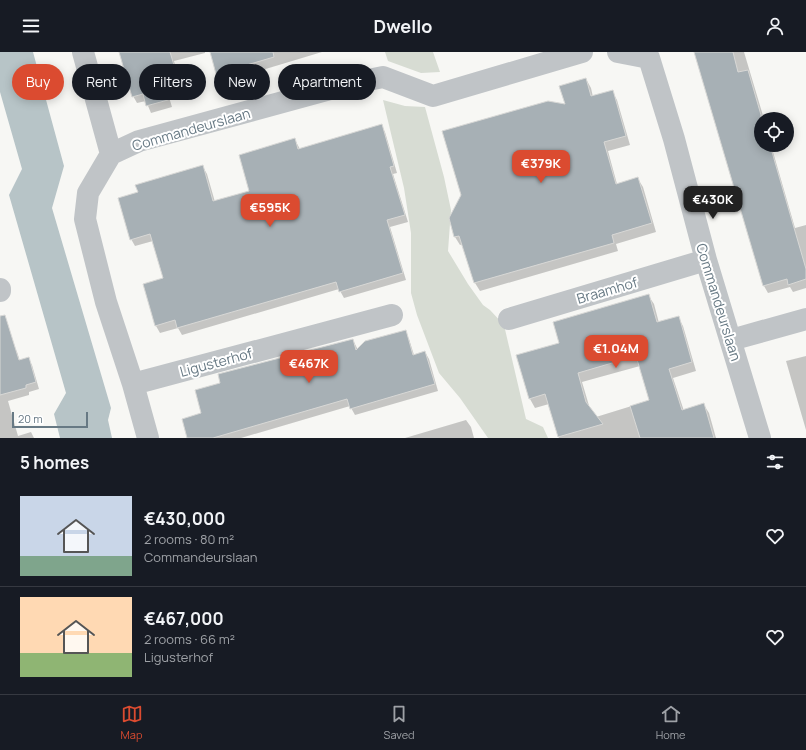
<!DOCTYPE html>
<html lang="en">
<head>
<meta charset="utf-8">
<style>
	:root { --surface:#171b24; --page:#242831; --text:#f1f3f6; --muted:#9ea1a6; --line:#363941; --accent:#db4b30 }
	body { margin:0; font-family:Manrope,sans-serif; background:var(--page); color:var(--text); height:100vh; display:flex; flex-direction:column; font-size:15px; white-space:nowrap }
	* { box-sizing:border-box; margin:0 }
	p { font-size:13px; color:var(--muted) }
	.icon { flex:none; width:22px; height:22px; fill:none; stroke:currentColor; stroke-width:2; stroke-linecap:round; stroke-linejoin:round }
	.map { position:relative; height:386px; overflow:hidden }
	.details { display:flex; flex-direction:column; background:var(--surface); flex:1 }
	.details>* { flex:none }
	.hud { position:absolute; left:12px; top:12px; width:400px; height:36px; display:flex; gap:8px }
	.buttons { position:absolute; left:754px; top:60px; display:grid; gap:8px }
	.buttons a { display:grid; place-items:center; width:40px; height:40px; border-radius:50%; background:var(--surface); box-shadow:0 2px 10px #0003; font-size:20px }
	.scale { position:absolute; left:12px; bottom:10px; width:76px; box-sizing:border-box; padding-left:4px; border:2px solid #677984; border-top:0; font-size:11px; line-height:14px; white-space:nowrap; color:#677984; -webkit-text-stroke:3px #fff; paint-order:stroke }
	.price { position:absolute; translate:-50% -34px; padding:0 9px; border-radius:8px; background:var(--accent); color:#fff; font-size:13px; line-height:26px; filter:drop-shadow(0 1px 2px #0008) }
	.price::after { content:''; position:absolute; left:50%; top:24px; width:12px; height:9px; margin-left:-6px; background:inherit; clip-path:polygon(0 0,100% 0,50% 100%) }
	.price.current { background:#222; color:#fff }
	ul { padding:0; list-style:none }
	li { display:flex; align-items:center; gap:12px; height:100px; padding:0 20px }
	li+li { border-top:1px solid var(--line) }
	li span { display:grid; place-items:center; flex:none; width:112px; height:80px; border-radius:0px; color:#555 }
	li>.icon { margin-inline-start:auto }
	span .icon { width:48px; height:48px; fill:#fffc; stroke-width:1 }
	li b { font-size:17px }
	h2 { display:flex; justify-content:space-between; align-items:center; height:48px; padding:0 20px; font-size:17px }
	.chip { padding:0 14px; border-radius:18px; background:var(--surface); box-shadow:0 2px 10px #0003; font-size:14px; line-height:36px }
	.chip.current { background:var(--accent); color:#fff }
	header { display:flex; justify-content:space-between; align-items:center; height:52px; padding:0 20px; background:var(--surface); font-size:18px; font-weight:700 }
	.dock { display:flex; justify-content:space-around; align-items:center; height:56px; border-top:1px solid var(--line); background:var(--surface); font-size:11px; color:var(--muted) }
	.dock a { display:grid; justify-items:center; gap:2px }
	.dock .current { color:var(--accent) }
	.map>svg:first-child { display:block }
	.green { fill:#d7dcd3 }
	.water { fill:#b7c4c7 }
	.shadow { fill:#0003; fill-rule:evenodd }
	.building { fill:#a7b0b5; stroke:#d8d8d6 }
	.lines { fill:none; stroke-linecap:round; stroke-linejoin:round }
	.minor { stroke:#c0c4c7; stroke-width:22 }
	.labels { text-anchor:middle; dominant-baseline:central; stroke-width:4; stroke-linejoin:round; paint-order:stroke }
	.street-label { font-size:14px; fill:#677984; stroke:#fff }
</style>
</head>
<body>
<header><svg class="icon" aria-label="menu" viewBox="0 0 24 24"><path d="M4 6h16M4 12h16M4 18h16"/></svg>Dwello<svg class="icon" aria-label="person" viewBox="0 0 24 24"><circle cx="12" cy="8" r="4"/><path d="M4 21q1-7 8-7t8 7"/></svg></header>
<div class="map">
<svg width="806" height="386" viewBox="0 0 806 386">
	<rect width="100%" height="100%" fill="#f7f7f4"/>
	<path class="green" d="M385,0h48l7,20 -19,1 -33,-12z
		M383,48l22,6 20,1 19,70 7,33 -3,41 20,33 15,21 7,5 14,15 22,94 17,8 5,11h-60l-28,-40 -21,-25 -22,-58 -6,-22v-60l-7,-45z"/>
	<path class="water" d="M0,0h33l31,114 -12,42 59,200 -3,12 4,18h-52l-6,-24 12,-21 -57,-198 13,-26 -22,-77z"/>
	<path class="shadow" d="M120,0h85v1l-31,8 5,19 -14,4 7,23 -21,6 -5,-12 -9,2 -4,-7z
		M211,0h111l-100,30 -5,-8z
		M695,0h49l20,67h-3v26h10l24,83 11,-3v63l-13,4 -3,-5 -22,6 -4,-7z
		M586,27l5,9 2,9 19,-6 5,9 13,45 -22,6 9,33 21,-5 5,8 13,45 -40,12 2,7 -138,40 -5,-8 -12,-39 -3,1 -5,-8 111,-132z
		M381,73l4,7 12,41 -4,1 15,48 -18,5 16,53 -62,18 -5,-9 -157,46 -4,-7 -18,5 -4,-7 -12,-41 20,-6 -11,-38 -18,5 -4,-7 8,-46 64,-26 4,7 8,28 36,-11 44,-51 5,9z
		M648,243l6,9 5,19 19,-6 5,9 13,45 -23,7 11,33 20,-6 5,8 7,25h-157l-10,-34 -14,4 -5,-9 30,-55zM640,314l11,34 -55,17 -6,-8 -8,-27z
		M405,280l4,7 5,16 11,-3 4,7 9,32 -83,24 -5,-9 -109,32h-53l34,-54 131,-44 5,10z
		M13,293l4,7 3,9 8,-3 4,7 7,24 -10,3v3l-21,6 10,35 13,-4 3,6h-34v-89z
		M806,304v74l-20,-69z
		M466,368l5,7 3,11h-69z"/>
	<path class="building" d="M119,0h51l6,20 -15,5 7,23 -22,6 -3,-12 -11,3z
		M210,0h63l1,5 -58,17z
		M694,0h39l5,20 10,-2 13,45v30h9l36,124v10l-18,6 -1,-6 -24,7z
		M586,26l5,18 22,-6 13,46 -22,6 12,42 22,-7 14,46 -40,12 2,8 -140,40 -15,-47 -5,1 -5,-19 12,-23 -19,-64 106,-30 17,3 -6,-18z
		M382,72l12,42 -4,1 15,48 -18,5 16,53 -64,19 -3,-10 -159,46 -2,-8 -20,6 -12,-42 20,-6 -13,-44 -20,6 -12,-42 20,-6 -3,-7 68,-20 10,36 36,-10 -10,-36 56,-17 3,11z
		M649,242l8,28 22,-6 13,46 -23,7 13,41 22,-7 10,35h-74l-10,-32 19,-6 -13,-44 -58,17 8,29 17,22 -45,13 -13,-43 -16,5 -13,-44 43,-12 -6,-21z
		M5,263l14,45 10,-3 7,25 -10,3v3l-26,7v-79z
		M406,278l7,25 12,-4 10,33 -85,25 -3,-10 -134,39h-26l-5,-19 19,-6 -6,-23 25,-7 -2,-9 135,-35 3,11 9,-9z"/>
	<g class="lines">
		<path class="minor" d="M83,0l28,102
			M618,0l31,6 25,81 32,121 54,178
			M0,237v2
			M509,267l197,-59
			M731,288l75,-21
			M133,332l259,-69
			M148,386l-15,-54 -27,-82 -21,-83 3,-26 23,-39 28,-13 210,-57 34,-7 50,19 149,-44"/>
	</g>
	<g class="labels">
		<g class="street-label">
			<text transform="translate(191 77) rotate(-16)">Commandeurslaan</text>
			<text transform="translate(607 238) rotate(-16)">Braamhof</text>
			<text transform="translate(719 250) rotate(73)">Commandeurslaan</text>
			<text transform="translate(216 310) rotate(-15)">Ligusterhof</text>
		</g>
	</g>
</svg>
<div class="buttons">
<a><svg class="icon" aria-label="locate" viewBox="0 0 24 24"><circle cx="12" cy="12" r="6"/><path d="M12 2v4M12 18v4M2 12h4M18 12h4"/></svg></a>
</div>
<div class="scale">20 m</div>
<b class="price" style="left:541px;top:132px">€379K</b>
<b class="price current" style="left:713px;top:168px">€430K</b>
<b class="price" style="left:270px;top:176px">€595K</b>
<b class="price" style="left:616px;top:317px">€1.04M</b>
<b class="price" style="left:309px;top:332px">€467K</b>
<div class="hud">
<a class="chip current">Buy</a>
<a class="chip">Rent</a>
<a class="chip">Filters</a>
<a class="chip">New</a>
<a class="chip">Apartment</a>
</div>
</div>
<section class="details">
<h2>5 homes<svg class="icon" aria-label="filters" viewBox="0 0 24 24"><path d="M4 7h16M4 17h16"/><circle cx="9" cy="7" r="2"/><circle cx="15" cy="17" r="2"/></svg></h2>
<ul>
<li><span style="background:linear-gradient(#c9d6e8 75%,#7fa58c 0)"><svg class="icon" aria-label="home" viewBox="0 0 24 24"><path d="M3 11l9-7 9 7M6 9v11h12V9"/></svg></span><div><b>€430,000</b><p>2 rooms · 80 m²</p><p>Commandeurslaan</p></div><svg class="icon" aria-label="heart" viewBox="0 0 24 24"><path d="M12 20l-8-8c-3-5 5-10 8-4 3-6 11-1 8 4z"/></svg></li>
<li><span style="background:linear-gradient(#ffd9b3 70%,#8fb573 0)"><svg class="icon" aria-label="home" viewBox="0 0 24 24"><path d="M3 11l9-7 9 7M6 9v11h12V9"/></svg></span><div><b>€467,000</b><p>2 rooms · 66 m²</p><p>Ligusterhof</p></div><svg class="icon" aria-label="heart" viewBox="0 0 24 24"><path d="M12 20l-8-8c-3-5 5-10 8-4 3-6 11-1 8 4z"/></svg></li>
</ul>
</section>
<nav class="dock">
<a class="current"><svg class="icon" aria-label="map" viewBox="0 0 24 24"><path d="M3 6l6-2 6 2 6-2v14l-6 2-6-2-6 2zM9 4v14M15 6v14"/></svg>Map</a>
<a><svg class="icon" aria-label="saved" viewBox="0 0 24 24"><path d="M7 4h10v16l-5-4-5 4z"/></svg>Saved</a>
<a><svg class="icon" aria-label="home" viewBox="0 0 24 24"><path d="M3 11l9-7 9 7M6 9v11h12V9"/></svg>Home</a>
</nav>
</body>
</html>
